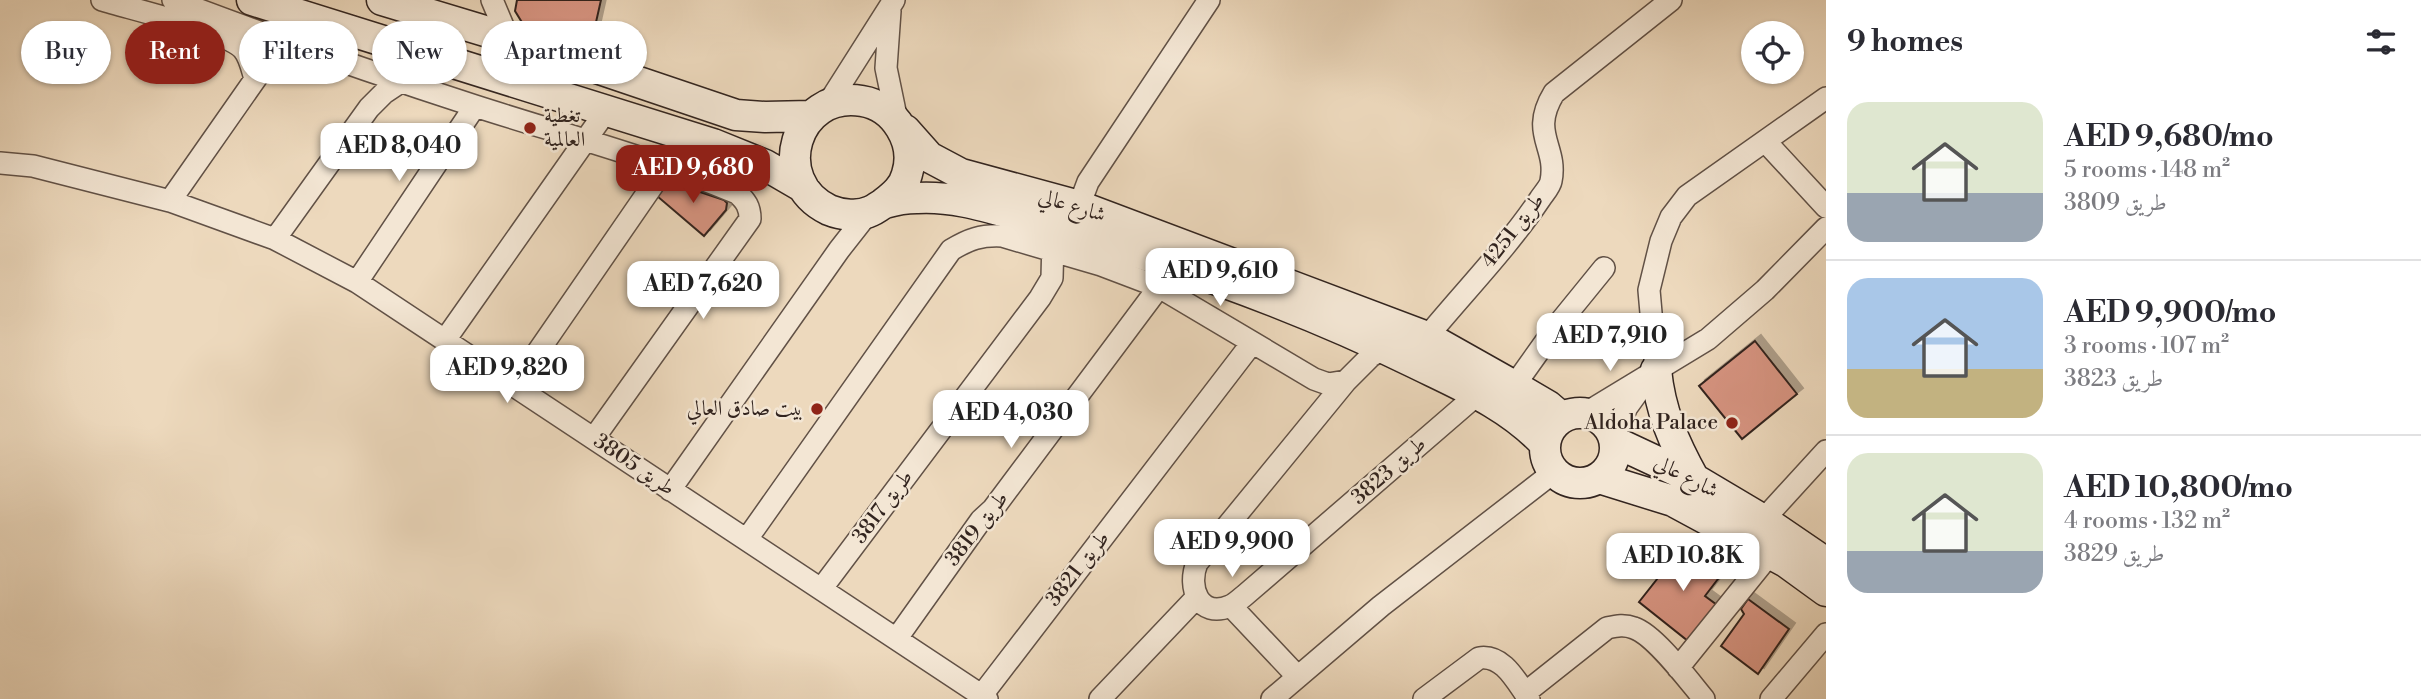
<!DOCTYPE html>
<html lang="en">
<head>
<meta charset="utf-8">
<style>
	:root { --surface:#fff; --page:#f2f2f3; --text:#2b2b33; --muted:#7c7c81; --line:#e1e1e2; --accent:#8f2418 }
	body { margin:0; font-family:"Libre Bodoni",Amiri,serif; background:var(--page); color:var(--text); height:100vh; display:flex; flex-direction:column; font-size:26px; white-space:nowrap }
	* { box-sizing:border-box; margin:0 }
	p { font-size:23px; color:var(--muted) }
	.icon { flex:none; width:38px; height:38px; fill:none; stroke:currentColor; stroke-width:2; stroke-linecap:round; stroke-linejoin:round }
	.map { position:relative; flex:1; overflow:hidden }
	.sheet { display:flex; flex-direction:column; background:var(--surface); width:595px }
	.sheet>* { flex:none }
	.banner { position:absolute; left:21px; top:21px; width:665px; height:63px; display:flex; gap:14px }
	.buttons { position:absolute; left:1741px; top:21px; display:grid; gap:14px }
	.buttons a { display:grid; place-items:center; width:63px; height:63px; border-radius:50%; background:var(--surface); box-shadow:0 2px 5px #0004; font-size:35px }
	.price { position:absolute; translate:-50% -60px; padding:0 16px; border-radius:14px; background:#fff; color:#222; font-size:23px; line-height:46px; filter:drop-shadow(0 2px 4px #0008) }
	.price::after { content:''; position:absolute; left:50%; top:42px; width:21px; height:16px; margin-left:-10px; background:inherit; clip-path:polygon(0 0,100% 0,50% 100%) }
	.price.current { background:var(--accent); color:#fff }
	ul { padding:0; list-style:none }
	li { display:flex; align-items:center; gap:21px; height:175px; padding:0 21px }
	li+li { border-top:2px solid var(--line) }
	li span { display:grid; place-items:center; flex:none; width:196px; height:140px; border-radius:21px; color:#555 }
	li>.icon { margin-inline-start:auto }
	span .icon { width:84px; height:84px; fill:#fffc; stroke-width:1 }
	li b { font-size:30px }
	h2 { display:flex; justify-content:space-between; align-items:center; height:84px; padding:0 21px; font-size:30px }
	.chip { padding:0 24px; border-radius:32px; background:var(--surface); box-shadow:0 2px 5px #0004; font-size:24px; line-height:63px }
	.chip.current { background:var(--accent); color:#fff }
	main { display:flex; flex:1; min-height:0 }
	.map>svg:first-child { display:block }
	.building { fill:#d79481; stroke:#32241f; stroke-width:2; filter:url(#shadow) }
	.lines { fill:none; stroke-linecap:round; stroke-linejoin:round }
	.street-casing { stroke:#615146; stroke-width:24 }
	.secondary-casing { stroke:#32241f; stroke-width:33 }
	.street { stroke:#f3e6d4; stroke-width:21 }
	.secondary { stroke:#f3e6d4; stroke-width:30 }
	.poi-dot { fill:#8f2418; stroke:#f3e6d4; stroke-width:2.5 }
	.labels { text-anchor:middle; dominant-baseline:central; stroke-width:5; stroke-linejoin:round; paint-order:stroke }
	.poi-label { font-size:21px; fill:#32241f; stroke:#f3e6d4; text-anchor:end }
	.street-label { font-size:21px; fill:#32241f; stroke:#f3e6d4 }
</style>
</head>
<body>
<main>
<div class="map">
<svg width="1826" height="699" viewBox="0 0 1826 699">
	<defs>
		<filter id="shadow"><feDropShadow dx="6" dy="-6" stdDeviation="0" flood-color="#0004"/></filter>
	</defs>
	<rect width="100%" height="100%" fill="#edd9bd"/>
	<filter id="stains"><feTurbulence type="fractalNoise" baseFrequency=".00286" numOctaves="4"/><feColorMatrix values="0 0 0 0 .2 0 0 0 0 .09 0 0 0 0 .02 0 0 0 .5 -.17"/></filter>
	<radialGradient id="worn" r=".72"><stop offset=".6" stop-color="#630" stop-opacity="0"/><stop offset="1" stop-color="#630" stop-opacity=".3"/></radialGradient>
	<path class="building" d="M517,0h84l-9,40 -69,-16 -8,-13z
		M661,179l63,21 3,3 -1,7 -22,26 -47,-40z
		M1755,341l42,53 -55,45 -43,-53z
		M1684,545l37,30 -16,21 12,9 -29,36 -49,-39z
		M1748,599l41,30 -31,45 -37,-28 23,-32 -3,-5z"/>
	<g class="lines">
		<g class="street-casing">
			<path id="street" d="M102,0c29,9 124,31 141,49 7,8 9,20 12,30
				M173,0c100,38 200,73 302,106 87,28 177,52 262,87 9,8 13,14 13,26l-156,219
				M492,0l16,38
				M890,11l-4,57 11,53
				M828,104l66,-104
				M1765,141l61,66
				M0,163l33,3 137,35 105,38 82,43 630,417
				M170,201l91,-130 3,-24 -5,-15
				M1079,206l9,-24 121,-182
				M275,239l94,-131 15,-15 18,-12
				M357,282l118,-176
				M1427,337c37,-45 80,-89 113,-138 3,-5 10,-12 11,-18 7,-35 -22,-47 3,-88l117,-93
				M445,340l161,-229
				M1385,348l-14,8 -25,25 -149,182c-10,24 2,56 33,43 5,-2 10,-7 14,-10l235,-203
				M1656,370l-7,-80 12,-49 10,-24 16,-21 139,-98
				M515,385l151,-219
				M1514,386l42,-59 48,-59
				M1586,413l122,-74 57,-49 61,-62
				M1613,436l14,-29 18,-25
				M670,490l169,-240 29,-37
				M1763,520l63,-69
				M747,539l204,-289c18,-11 30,-15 51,-14l99,29 58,22 155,92 14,5 18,-3
				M822,588l218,-290 12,-20 1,-39
				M1231,606l66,70
				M897,638l84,-118 12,-11 166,-222
				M1678,668l92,-114
				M1525,693l82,-65c9,-2 17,-4 27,0 21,7 55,53 70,71
				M982,695l270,-352
				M1100,699l96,-101
				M1272,699l109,-93 173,-134
				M1424,699l55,-41c24,-4 37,23 50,41
				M1771,699l55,-65"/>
		</g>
		<g class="secondary-casing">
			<path id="secondary" d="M252,0l461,144 52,21 38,22
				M382,0l126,38 228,77 29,2 46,-1
				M905,130l24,27 32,17 118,32 348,131 87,49 34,20 14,12
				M884,203c10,-8 20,-16 23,-29 10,-31 -12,-68 -45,-73 -67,-11 -94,80 -33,109 12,5 30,7 42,1 5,-2 9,-6 14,-8 10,-3 22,-5 32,-5 33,-2 64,7 96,16 136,40 272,85 400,148 47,23 96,43 132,82
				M1656,370c4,41 18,73 38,109
				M1545 448a35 35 0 1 1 70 0a35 35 0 1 1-70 0Z
				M1615,442l79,37 69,41 63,43
				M1599,478l74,23 113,61 40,29"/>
		</g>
		<use href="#street" class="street"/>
		<use href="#secondary" class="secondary"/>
	</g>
	<g class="poi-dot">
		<circle cx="530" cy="128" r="7"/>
		<circle cx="817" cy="409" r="7"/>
		<circle cx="1732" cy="423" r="7"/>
	</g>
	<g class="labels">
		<g class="poi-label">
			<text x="544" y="116" text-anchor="start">تغطية<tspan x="544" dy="24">العالمية</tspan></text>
			<text x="803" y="409">بيت صادق العالي</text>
			<text x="1718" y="423">Aldoha Palace</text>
		</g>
		<g class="street-label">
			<text transform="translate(1072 206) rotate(17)">شارع عالي</text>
			<text transform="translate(1513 231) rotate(-52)">طريق 4251</text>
			<text transform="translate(634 465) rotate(34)">طريق 3805</text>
			<text transform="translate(1389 471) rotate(-41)">طريق 3823</text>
			<text transform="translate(1686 477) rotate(27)">شارع عالي</text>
			<text transform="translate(883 507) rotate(-53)">طريق 3817</text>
			<text transform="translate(977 529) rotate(-52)">طريق 3819</text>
			<text transform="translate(1078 569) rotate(-52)">طريق 3821</text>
		</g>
	</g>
	<rect width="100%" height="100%" filter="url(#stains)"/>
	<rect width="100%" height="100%" fill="url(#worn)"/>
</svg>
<div class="buttons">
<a><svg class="icon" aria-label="locate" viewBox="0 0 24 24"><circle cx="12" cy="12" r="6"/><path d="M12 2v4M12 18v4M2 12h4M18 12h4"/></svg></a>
</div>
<b class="price" style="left:399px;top:183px">AED 8,040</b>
<b class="price current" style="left:693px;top:205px">AED 9,680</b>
<b class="price" style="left:1220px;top:308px">AED 9,610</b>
<b class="price" style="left:703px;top:321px">AED 7,620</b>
<b class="price" style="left:1610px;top:373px">AED 7,910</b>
<b class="price" style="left:507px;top:405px">AED 9,820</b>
<b class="price" style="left:1011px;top:450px">AED 4,030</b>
<b class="price" style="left:1232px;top:579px">AED 9,900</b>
<b class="price" style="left:1683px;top:593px">AED 10.8K</b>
<div class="banner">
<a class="chip">Buy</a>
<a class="chip current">Rent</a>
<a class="chip">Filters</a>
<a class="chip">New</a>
<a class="chip">Apartment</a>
</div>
</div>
<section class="sheet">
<h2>9 homes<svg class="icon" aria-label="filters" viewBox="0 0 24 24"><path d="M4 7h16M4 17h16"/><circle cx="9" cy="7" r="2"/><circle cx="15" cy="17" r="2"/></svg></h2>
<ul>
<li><span style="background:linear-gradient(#dfe7d0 65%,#9aa5b1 0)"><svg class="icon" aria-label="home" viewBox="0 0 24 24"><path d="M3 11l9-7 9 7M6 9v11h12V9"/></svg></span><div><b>AED 9,680/mo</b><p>5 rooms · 148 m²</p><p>طريق 3809</p></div></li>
<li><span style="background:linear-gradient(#a9c7e8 65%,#c2b280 0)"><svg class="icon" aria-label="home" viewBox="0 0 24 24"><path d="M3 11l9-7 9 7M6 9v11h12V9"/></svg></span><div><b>AED 9,900/mo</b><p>3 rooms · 107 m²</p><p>طريق 3823</p></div></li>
<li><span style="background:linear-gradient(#dfe7d0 70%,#9aa5b1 0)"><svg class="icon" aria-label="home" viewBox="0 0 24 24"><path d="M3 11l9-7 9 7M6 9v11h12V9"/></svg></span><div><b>AED 10,800/mo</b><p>4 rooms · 132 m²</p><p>طريق 3829</p></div></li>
</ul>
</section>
</main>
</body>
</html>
